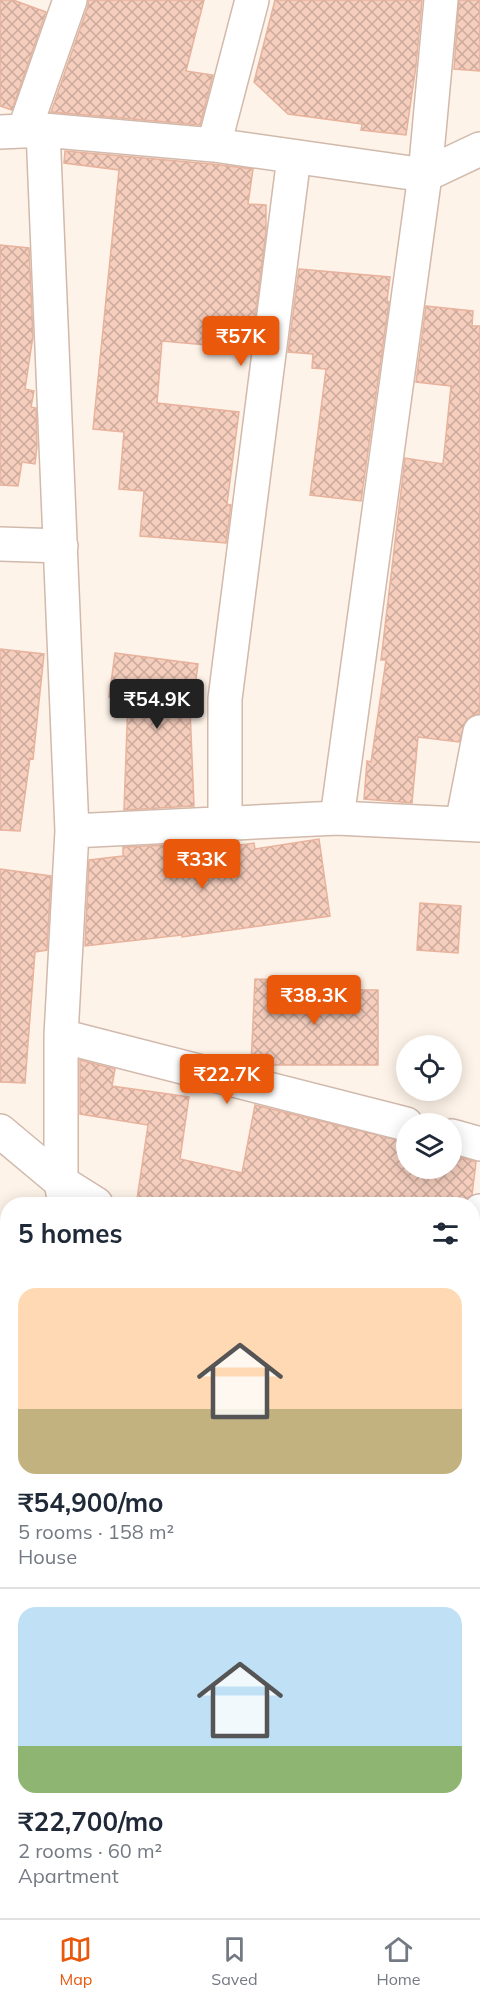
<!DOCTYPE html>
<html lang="en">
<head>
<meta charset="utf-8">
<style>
	:root { --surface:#fff; --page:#f6f6f7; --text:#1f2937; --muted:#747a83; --line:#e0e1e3; --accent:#ea580c }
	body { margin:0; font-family:Mulish,sans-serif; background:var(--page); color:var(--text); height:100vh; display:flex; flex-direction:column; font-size:22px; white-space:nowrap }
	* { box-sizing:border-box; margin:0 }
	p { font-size:20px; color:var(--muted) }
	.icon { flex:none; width:33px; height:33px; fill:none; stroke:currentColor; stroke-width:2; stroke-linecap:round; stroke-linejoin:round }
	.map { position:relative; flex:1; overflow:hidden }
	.sheet { position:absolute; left:0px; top:1197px; width:480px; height:722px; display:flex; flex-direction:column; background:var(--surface); border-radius:24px 24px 0 0; box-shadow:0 3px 15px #0003 }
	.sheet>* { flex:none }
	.tools { position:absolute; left:396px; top:1035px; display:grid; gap:12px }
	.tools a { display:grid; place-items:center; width:66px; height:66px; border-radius:50%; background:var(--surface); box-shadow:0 3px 15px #0003; font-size:30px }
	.price { position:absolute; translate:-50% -51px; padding:0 14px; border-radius:6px; background:var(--accent); color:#fff; font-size:20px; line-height:39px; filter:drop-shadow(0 2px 3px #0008) }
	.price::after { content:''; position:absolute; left:50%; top:36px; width:18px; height:14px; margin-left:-9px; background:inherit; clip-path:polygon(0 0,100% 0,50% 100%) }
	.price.selected { background:#222; color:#fff }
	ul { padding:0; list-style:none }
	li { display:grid; align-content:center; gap:12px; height:318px; padding:0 18px }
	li+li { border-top:2px solid var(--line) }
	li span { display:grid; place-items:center; height:186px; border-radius:18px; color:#555 }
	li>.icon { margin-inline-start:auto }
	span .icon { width:108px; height:108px; fill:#fffc; stroke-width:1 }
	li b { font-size:26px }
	h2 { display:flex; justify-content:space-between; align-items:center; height:72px; padding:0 18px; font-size:26px }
	.menu { display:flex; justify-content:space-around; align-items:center; height:84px; border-top:2px solid var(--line); background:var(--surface); font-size:16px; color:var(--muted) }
	.menu a { display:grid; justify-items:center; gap:3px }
	.menu .selected { color:var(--accent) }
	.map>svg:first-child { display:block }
	.building { fill:url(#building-cross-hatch); stroke:#e8b29d; stroke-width:1.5 }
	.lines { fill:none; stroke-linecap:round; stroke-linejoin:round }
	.minor-casing { stroke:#d1b9ac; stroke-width:36 }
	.minor { stroke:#fff; stroke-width:33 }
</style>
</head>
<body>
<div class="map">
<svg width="480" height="1918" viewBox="0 0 480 1918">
	<defs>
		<pattern id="building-cross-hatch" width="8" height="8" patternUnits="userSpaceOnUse" patternTransform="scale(1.5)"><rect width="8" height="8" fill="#f5cebe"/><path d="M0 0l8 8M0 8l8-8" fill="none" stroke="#cbaa9c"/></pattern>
	</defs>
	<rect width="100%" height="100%" fill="#fef3e8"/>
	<path class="building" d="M0,0h13l33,12 -34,98 -12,-4z
		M88,0h116l-18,71 27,4 -13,50 -149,-13 37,-106z
		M275,0h147l-6,66 -10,69 -45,-5 1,-6 -74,-10 -34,-32z
		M459,0h21v71l-26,-2z
		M65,151l147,13 41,5 -5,35 18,1v27l-15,117 -89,-8 -5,62 82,9 -12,92 4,1 -5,38 -86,-7 4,-45 -25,-2 5,-57 -31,-3 26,-259 -55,-7z
		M0,245l29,3 4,88 -8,53 9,2 -3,16 5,1 1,38 -2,18 -13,-2 -4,24 -18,-1z
		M299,269l91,8 -3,24 2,1 -28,199 -51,-6 16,-126 -14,-1 1,-14 -25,-2z
		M426,306l47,5 -1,15h8v379l-1,9 -6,1 -7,5 -7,22 -41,-5 -6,66 -48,-4 3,-38 4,1 15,-102h-5l24,-202 38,6 8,-78 -35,-4z
		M0,649l44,5 -11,105 -3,-1 -10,73 -20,-1z
		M115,653l83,11 -6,46 -2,-1 4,97 -70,4 4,-111 -19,-2z
		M319,839l11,77 -148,21v-2l-97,11 4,-86 34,-4v-9l72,-3v7l59,-8 1,6z
		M0,869l51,7 -4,74 -12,2 -10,131 -25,-1z
		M420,903l41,3 -3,47 -41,-3z
		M255,979l46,2v9h77v75h-127z
		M80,1060l35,9 -3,17 77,11 -9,62 62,14 13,-68 151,37v26h46v-13l24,7 -4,33 -6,4 -3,5h-282l-44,-5 11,-74 -68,-11z"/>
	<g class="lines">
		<g class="minor-casing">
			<path id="minor" d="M43,130l29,701 -11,205v146l4,22
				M24,131l46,-131
				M0,132l43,-2 171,15 211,30 55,-26
				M214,145l38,-145
				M0,544l61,2
				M337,818l88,-643 16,-175
				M225,823v-124l69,-542
				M462,824l18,-92
				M72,831l265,-13 143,7
				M61,1036l345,88
				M0,1131l61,51 35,22
				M452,1136l28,8
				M472,1246l8,-35
				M472,1448l8,4
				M0,1574l8,1
				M472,1646h8
				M0,1701l8,-1
				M472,1794l8,-1
				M0,1881l8,-1
				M301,1911l1,7"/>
		</g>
		<use href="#minor" class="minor"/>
	</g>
</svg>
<div class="tools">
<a><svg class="icon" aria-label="locate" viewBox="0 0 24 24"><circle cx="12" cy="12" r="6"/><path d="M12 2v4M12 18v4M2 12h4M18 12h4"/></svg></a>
<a><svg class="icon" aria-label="layers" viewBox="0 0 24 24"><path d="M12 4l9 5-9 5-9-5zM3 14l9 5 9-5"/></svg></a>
</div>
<b class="price" style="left:241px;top:367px">₹57K</b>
<b class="price selected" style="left:157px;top:730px">₹54.9K</b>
<b class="price" style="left:202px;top:890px">₹33K</b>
<b class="price" style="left:314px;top:1026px">₹38.3K</b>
<b class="price" style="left:227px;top:1105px">₹22.7K</b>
<section class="sheet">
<h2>5 homes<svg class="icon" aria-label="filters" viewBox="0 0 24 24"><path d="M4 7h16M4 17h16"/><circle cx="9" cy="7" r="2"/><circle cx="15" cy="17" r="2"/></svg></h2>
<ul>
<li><span style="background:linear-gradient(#ffd9b3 65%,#c2b280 0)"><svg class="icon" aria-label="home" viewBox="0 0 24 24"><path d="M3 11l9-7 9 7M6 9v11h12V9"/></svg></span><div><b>₹54,900/mo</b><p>5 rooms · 158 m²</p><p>House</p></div></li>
<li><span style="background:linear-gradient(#bfe0f5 75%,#8fb573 0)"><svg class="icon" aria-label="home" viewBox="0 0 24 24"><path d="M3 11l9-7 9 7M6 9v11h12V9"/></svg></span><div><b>₹22,700/mo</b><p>2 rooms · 60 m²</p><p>Apartment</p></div></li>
</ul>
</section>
</div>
<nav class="menu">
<a class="selected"><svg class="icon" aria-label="map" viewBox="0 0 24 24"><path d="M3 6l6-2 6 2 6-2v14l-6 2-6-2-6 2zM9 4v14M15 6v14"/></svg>Map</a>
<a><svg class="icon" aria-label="saved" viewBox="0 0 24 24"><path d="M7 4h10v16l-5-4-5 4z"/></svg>Saved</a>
<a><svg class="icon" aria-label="home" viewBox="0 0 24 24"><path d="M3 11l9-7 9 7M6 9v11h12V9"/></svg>Home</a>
</nav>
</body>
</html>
